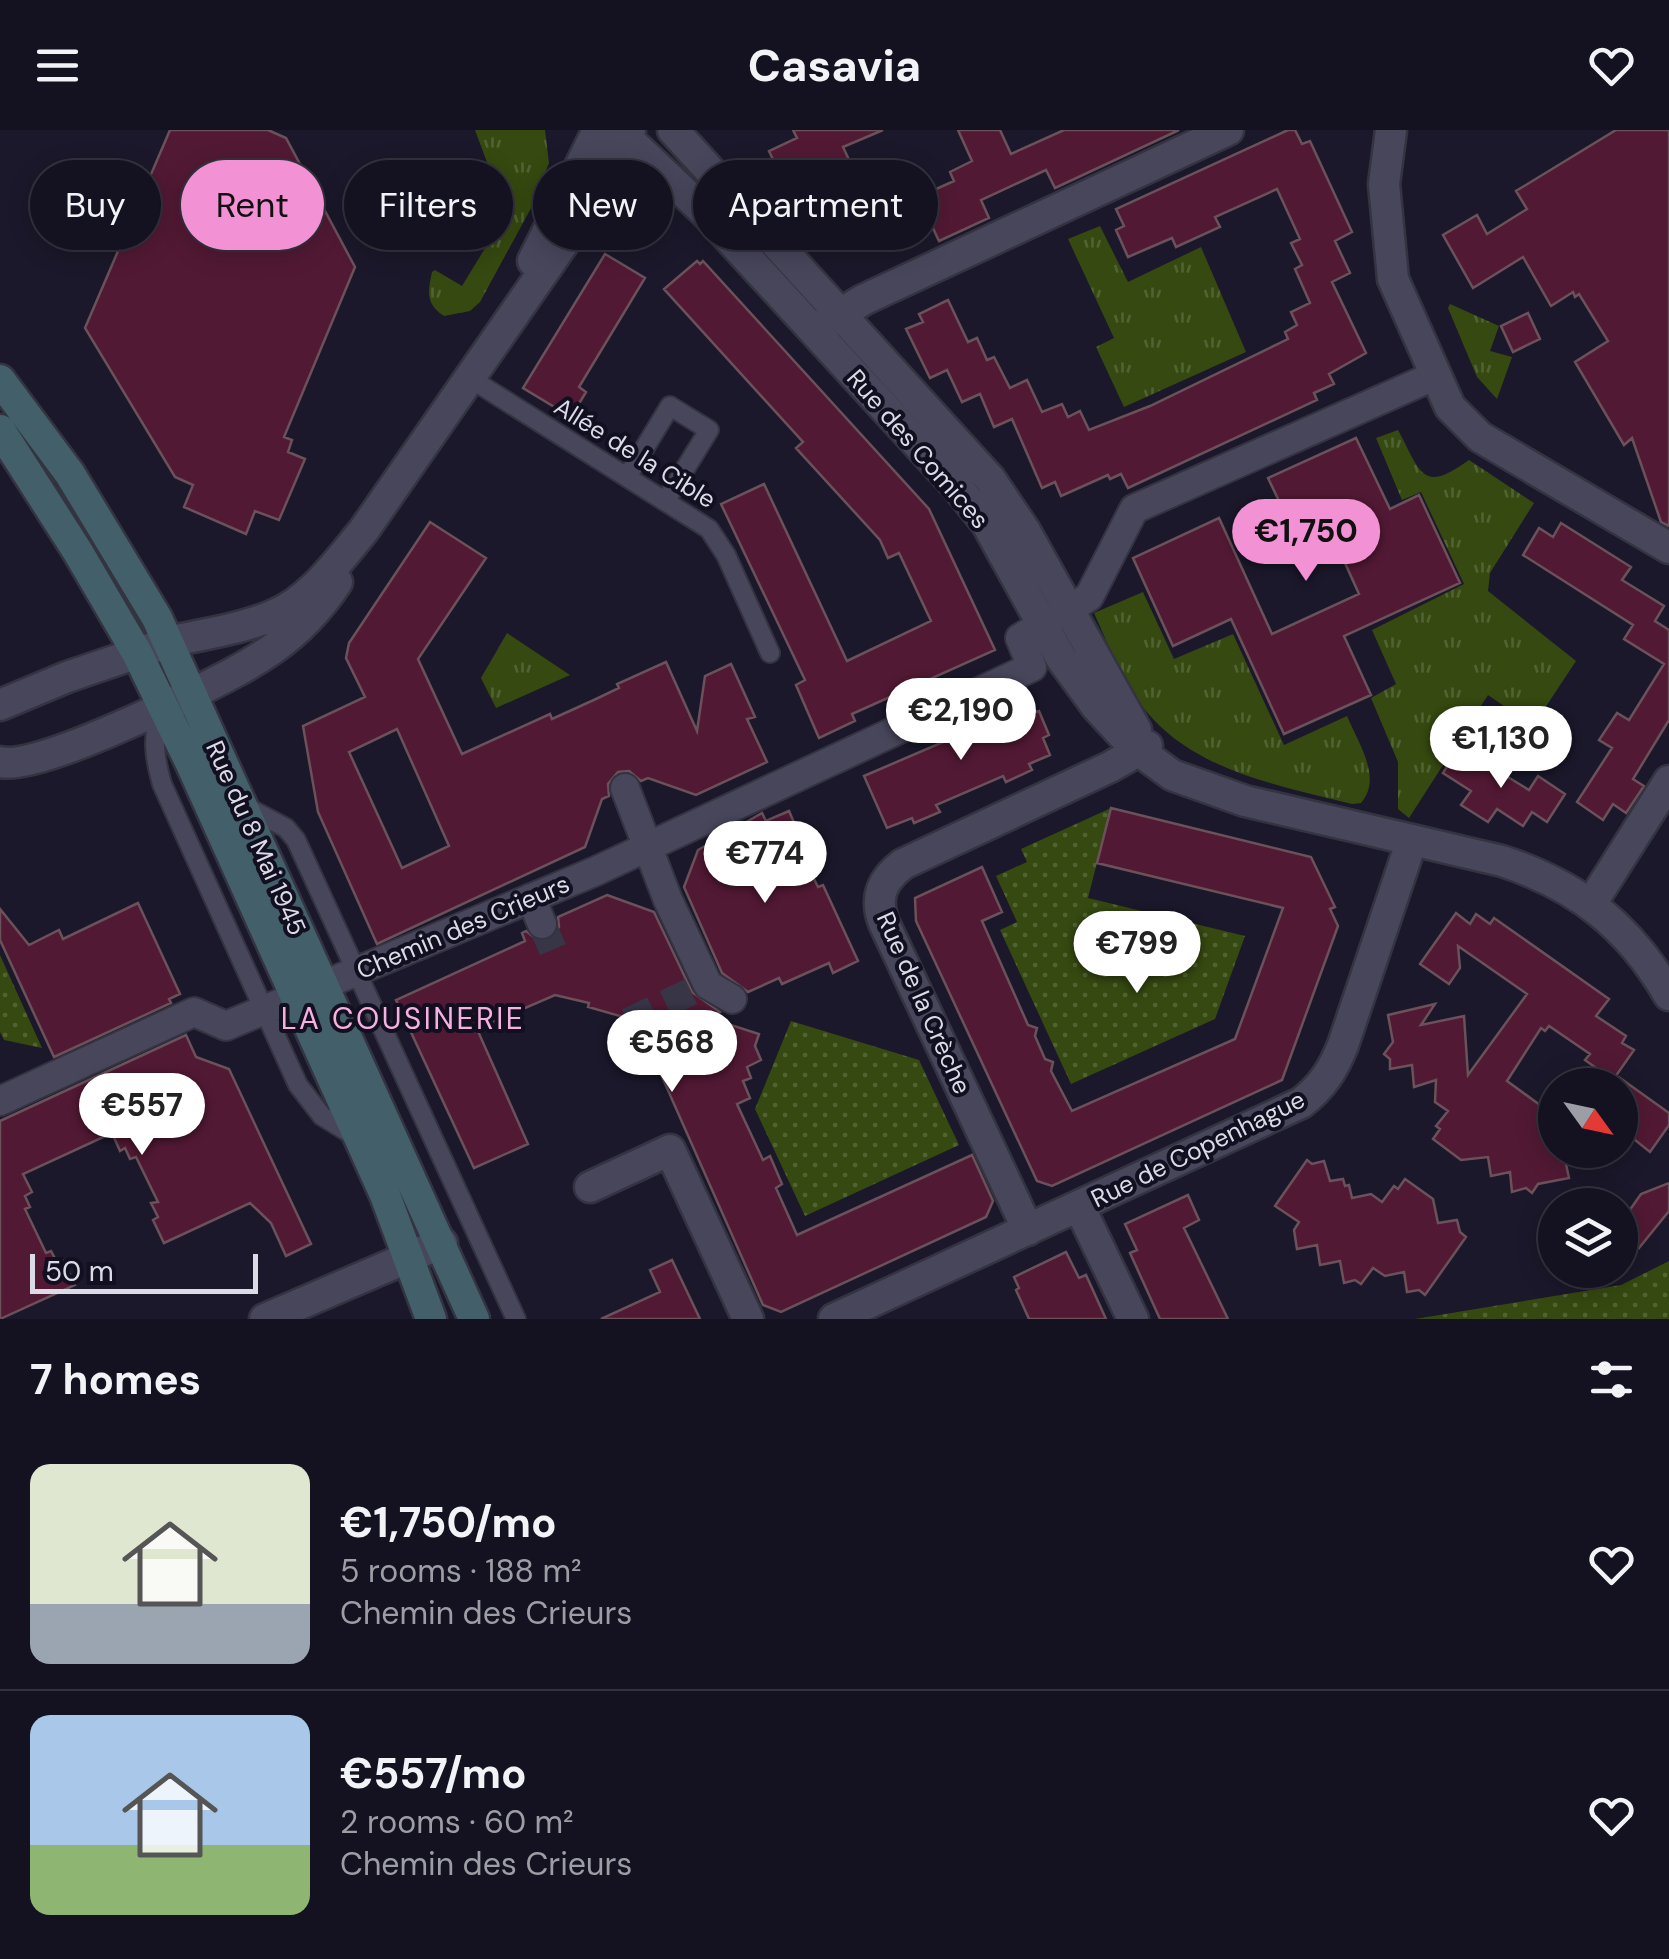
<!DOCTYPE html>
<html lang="en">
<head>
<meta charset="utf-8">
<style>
	:root { --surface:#141220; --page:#1d1b29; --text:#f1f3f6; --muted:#9d9ea5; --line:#33323e; --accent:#f391d5 }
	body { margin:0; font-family:"DM Sans",sans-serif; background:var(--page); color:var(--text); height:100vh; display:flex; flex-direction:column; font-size:38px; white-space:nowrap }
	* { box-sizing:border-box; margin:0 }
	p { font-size:32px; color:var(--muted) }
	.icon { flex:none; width:55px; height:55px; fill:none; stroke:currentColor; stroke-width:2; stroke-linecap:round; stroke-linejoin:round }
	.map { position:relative; height:1189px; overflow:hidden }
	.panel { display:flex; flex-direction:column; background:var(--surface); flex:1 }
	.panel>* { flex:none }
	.guide { position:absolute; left:30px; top:30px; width:1000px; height:90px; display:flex; gap:20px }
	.needle { width:65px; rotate:123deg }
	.fabs { position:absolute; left:1538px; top:938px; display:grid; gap:20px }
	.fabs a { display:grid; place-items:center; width:100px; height:100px; border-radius:50%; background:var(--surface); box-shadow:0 5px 25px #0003,0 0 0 2px var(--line); font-size:50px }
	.scale { position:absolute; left:30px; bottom:25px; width:228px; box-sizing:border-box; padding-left:10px; border:5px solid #dbdbe8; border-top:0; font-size:28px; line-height:35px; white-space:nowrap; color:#dbdbe8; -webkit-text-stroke:8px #110f20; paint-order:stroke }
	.price { position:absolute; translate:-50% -85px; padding:0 22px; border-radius:35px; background:#fff; color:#222; font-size:32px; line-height:65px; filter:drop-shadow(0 2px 5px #0008) }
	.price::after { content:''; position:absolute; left:50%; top:60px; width:30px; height:22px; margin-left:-15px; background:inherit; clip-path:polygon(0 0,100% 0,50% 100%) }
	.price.current { background:var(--accent); color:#111 }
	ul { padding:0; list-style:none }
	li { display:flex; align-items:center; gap:30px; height:250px; padding:0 30px }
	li+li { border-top:2px solid var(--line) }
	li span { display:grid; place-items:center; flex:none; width:280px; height:200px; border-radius:20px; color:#555 }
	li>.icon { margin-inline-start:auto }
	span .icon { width:120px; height:120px; fill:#fffc; stroke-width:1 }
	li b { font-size:42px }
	h2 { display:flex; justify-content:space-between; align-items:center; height:120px; padding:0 30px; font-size:42px }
	.tag { padding:0 35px; border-radius:45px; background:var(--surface); box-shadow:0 5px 25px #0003,0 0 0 2px var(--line); font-size:35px; line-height:90px }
	.tag.current { background:var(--accent); color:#111 }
	header { display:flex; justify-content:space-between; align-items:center; height:130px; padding:0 30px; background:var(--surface); font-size:45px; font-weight:700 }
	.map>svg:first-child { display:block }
	.grass { fill:url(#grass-tufts) }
	.park { fill:url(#park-dots) }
	.building { fill:#521934; stroke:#6a515a; stroke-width:2.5; fill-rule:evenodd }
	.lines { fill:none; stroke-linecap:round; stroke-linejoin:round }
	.pedestrian-tunnel { stroke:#373546; stroke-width:28; stroke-dasharray:28 14; stroke-linecap:butt }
	.service-casing { stroke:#343341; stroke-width:22 }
	.pedestrian-casing { stroke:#343341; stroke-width:32 }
	.minor-casing { stroke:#343341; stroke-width:35 }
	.tertiary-casing { stroke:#343341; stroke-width:35 }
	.secondary-casing { stroke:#343341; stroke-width:35 }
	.service { stroke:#48465b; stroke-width:18 }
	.pedestrian { stroke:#48465b; stroke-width:28 }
	.minor { stroke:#48465b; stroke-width:30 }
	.tertiary { stroke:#48465b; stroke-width:30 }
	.secondary { stroke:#43606a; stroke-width:30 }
	.labels { text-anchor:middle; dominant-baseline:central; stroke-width:8; stroke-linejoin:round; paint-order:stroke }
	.street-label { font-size:25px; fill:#dbdbe8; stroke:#110f20 }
	.quarter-label { font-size:30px; letter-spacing:2.5px; fill:#f7b1e0; stroke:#110f20 }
</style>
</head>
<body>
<header><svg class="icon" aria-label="menu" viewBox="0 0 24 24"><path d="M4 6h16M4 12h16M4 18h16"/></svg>Casavia<svg class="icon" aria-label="heart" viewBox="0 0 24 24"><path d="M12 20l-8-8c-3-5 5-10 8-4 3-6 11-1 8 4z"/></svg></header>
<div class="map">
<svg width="1669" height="1189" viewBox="0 0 1669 1189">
	<defs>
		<pattern id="grass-tufts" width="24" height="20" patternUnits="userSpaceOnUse" patternTransform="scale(2.5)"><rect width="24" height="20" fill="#364910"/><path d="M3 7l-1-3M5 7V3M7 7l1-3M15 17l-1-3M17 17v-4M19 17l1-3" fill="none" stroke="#526333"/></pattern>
		<pattern id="park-dots" width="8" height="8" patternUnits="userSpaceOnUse" patternTransform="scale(2.5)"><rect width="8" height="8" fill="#364910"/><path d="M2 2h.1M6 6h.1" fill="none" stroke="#526333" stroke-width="1.8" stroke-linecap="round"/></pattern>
	</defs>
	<rect width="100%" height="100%" fill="#1a182a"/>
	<path class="grass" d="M475,0h70l4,33 -18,45 -51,94 -10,9 -26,5c-19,-12 -16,-25 -12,-44l3,-2 27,16 39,-64 3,-14z
		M1100,96l28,56 73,-35 45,105 -122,55 -28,-60 18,-9 -46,-99z
		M1450,174l49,22 -9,25 22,6 -15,42 -20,-22 -29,-69z
		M1398,300c23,43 24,64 71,30l65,43 -44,70 -2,18 88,70 -43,65 -45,-31 -79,123 -11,-9v-47l-27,-64 25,-14 -24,-54 92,-46 -43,-92 -19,8 -26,-62z
		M1143,462l31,67 59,-25 51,111 63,-29c11,27 36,62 14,87l-9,1c-82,-21 -173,-35 -221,-114 -15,-24 -25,-51 -37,-77z
		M507,503l63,42 -74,33 -15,-30z"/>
	<path class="park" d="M1111,678l-23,90 157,38 -30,83 -144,65 -71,-154 17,-8 -21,-46 31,-14 -6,-13z
		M0,825l42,93 -38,-8 -4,-8z
		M791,891l128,39 40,85 -154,71 -50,-107z
		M1669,1131v58h-254l206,-34z"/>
	<path class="building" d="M170,0h98l18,8 69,129 -71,170 8,3 -4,12 17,7 -26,61 -24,-9 -9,23 -62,-27 9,-22 -18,-8 -90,-149z
		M793,0h90l-40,17 24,51 -45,22 -15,-6 -18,-41 -8,3 -12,-25 28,-13z
		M958,0h42l11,24 53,-24h115l-124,58 -9,-18 -65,30 8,18 -50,23 -8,-17 -23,10 -12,-27 58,-26 -4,-9 22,-11z
		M1288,0h7l7,14 8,-3 42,91 -17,9 15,32 -18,9 34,71 -37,21 5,10 -20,9 3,7 -189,88 -7,-14 -11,5 -2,-4 -47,21 -6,-14 -13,6 -30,-69 -18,8 -14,-33 -18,8 -15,-32 -17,8 -24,-49 17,-7 -4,-8 29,-14 20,42 9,-4 10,22 7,-3 16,31 17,-8 15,32 20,-8 6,13 12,-6 9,19 61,-24 138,-67 -3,-7 12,-7 -6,-13 19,-9 -15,-34 7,-4 -11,-22 9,-4 -23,-50 -62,28 5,10 -44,20 -4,-9 -44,19 -12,-27 8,-4 -8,-17z
		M1616,0h53v396l-8,-4 -29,-84 -8,7 -49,-83 33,-21 -29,-47 -4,3 -2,-5 -22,14 -28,-49 -50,31 -30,-53 34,-20 10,19 40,-25 -11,-18z
		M605,124l40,24 -66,109 7,5 -15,25 -48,-29z
		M697,131l3,3 3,-3 226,248 66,141 -143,64 3,7 -36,17 -23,-53 9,-5 -84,-176 43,-20 83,177 84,-40 -32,-68 -11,5 -8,-18 -84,-92 7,-6 -139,-153z
		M1528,183l12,26 -27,13 -12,-26z
		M1356,308l34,71 29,-14 41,88 -116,53 27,59 -87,39 -53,-115 -58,27 -40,-88 86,-40 53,116 87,-40 -39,-86 -31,14 -21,-44z
		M430,392l56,36 -68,101 44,95 88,-40 2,5 44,-20 23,-11 -2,-4 49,-22 31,69 8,-55 26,-12 24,53 -8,2 20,43 -71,33 -48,-17 -7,3 -12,-10 -11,1 -10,12 1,12 -7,3 -17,48 -208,97 -59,-132 -15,-86 62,-29 -19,-39 3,-15zM397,599l52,117 -47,22 -53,-116z
		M1561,393l70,44 -9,13 42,26 -9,15 14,9v90l-36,59 11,7 -18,27 -13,-9 -10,16 -26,-18 35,-54 -13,-8 18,-27 12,7 35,-56 -40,-25 9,-14 -110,-70 16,-27 14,9z
		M1026,567l7,16 6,-2 10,24 -6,3 7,17 -21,9 3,6 -26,12 -3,-6 -67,29 4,7 -26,11 -2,-5 -25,10 -23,-52 93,-40 -4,-8z
		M1459,617l70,43 9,-14 27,18 -18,28 -15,-10 -9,14 -26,-17 -9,13 -27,-17 10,-14 -28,-18z
		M1111,678l200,49 24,50 -5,2 8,17 -56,154 -230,106 -15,-5 -121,-260 -1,-23 67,-31 20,45 -20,9 46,104 9,3 -2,8 10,23 8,3 -2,9 21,40 163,-72 48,-131 -186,-45z
		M789,681l10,23 -6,3 25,50 5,-2 35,76 -25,12 -4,-10 -47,21 -3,-6 -31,14 -26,-19 -38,-86 14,-37 64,-37 4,8z
		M607,765l47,17 38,80 28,20 -11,6 50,16 -4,12 6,14 -14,7 4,11 -8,3 7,17 -13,6 26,56 7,-4 12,28 -6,4 21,47 175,-80 21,46 -7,16 -205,95 -18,-7 -123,-278 -8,3 -5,-12 -39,-11 1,-4 -34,-8 -78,34 51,115 -54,24 -78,-168 129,-59 -3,-8 4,-2 13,10 11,-1 9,-13 -1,-10z
		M138,773l42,91 -11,5 2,4 -117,54 -54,-117v-31l29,36 30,-15 4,9z
		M1456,783l14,11 6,-10 14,10 4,-6 115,81 -13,17 30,20 -4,7 12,7 -21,30 -28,-20 5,-6 -41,-28 -4,5 -4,-3 -34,53 48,35v34h8l6,28 -31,6 -6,9 -6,-5 -14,4 -2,-20 -19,4 -3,-19 -27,3 -28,-21 7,-10 -4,-3 12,-15 -13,-9 1,-22 -22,7 -2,-22 -22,4v-10l-6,-5 9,-12 -5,-27 47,-11 -14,21 43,-9 4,59 59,-81 -69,-48 2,22 -11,16 -29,-20z
		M186,905l10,22 33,12 82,175 -25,12 -15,-33 -21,-20 -86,40 -11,-23 5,-3 -7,-14 7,-1 -22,-45 -6,2 -5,-11 -5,3 -8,-18 -89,41 9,18 -7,4 5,11 -5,2 21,44 5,-2 7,13 5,-3 12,24 -75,34v-198z
		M1620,948l49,35v12l-19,27 -30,-24z
		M1307,1030l5,4 12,-3 6,20 13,-2 2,7 4,-1 3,13 19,-4 11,8 12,-16 4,3 7,-10 28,20 5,24 19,-3 3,12 6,5 -41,58 -6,-5 -12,2 -3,-20 -19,4 -12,-8 -12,16 -6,-4 -11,3 -4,-22 -20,4 -3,-20 -20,4 -3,-19 5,-8 -24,-16z
		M1669,1053v28l-30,37 -19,-15v-9l21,-30z
		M1188,1065l11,25 -15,8 44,91h-68l-30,-66 7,-3 -12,-26z
		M1066,1122l13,26 7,-3 20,44h-77l-13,-29 3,-2 -5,-11z
		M672,1130l28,59h-99l59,-27 -10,-22z"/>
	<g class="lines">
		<path class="pedestrian-tunnel" d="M542,794l16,38
			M628,892l64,-31"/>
		<g class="service-casing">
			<path id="service" d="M468,247l241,152 17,26 44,98
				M627,347l43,-71 39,24 -43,70
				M163,577c-12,27 -9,49 -1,77l136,301 24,31 34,21
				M241,674l45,24 10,12 220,479"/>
		</g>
		<g class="pedestrian-casing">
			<path id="pedestrian" d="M625,658l43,112 40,85 24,14
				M531,768l11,26
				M0,971l194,-89 32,14 370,-155 436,-204 -12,-29 69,-41 45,-88 300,-133"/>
		</g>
		<g class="minor-casing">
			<path id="minor" d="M1391,0l-7,54 9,95 57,128 30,30 189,111
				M814,200l49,-30 365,-170
				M0,575l67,-28 94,-32
				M0,632c35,8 154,-51 192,-68
				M1591,774l78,-123
				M590,1057l80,-37 78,169
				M1079,1076l54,113
				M1028,1100l-144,-307c-10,-26 -2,-43 19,-59l207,-97 37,-21
				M265,1189l177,-76
				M834,1189l467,-216c21,-16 32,-33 42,-58l69,-205"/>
		</g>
		<g class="tertiary-casing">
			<path id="tertiary" d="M618,0l88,83 252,275 29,36 74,134 35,48 38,41 38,28 73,26 257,60c76,25 127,65 167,134
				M673,0l317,349 35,52 111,199
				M533,131l65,-131
				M169,512c34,-8 73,-13 105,-27 37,-15 65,-55 90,-85l212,-305 54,-95
				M192,564c62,-31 106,-53 145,-112"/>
		</g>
		<g class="secondary-casing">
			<path id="secondary" d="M0,250l70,94 87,144 317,701
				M0,300l78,122 59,101 54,111 194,431 46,124"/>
		</g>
		<use href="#service" class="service"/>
		<use href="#pedestrian" class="pedestrian"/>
		<use href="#minor" class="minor"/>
		<use href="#tertiary" class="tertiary"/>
		<use href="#secondary" class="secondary"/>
	</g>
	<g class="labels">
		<g class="street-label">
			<text transform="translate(918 319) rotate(49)">Rue des Comices</text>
			<text transform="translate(635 323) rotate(32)">Allée de la Cible</text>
			<text transform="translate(256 708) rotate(66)">Rue du 8 Mai 1945</text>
			<text transform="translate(463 797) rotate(-23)">Chemin des Crieurs</text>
			<text transform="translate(924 873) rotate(66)">Rue de la Crèche</text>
			<text transform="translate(1198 1019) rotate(-26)">Rue de Copenhague</text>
		</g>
		<g class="quarter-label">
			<text x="403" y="888">LA COUSINERIE</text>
		</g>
	</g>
</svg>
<div class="fabs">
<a><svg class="needle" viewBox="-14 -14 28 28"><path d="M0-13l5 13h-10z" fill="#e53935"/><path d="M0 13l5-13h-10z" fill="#9d9ea5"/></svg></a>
<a><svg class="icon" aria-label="layers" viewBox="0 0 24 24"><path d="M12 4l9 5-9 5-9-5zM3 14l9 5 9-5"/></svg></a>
</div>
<div class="scale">50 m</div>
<b class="price current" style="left:1306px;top:454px">€1,750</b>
<b class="price" style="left:961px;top:633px">€2,190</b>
<b class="price" style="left:1501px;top:661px">€1,130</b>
<b class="price" style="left:765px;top:776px">€774</b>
<b class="price" style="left:1137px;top:866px">€799</b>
<b class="price" style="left:672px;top:965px">€568</b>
<b class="price" style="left:142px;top:1028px">€557</b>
<div class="guide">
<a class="tag">Buy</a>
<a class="tag current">Rent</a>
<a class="tag">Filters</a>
<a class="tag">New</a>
<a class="tag">Apartment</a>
</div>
</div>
<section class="panel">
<h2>7 homes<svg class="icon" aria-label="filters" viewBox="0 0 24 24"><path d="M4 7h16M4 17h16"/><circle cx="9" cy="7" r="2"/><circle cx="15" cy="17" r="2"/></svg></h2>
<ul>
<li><span style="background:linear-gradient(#dfe7d0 70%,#9aa5b1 0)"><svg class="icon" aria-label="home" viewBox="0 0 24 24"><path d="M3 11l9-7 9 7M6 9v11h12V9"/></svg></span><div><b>€1,750/mo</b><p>5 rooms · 188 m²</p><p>Chemin des Crieurs</p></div><svg class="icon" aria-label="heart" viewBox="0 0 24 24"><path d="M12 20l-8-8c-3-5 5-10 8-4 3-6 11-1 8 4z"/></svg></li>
<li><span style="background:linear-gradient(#a9c7e8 65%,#8fb573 0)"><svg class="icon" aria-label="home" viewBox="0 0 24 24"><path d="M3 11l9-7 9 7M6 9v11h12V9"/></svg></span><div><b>€557/mo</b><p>2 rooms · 60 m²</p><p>Chemin des Crieurs</p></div><svg class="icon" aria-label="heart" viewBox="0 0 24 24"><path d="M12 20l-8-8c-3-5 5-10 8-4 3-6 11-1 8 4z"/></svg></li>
</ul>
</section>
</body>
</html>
